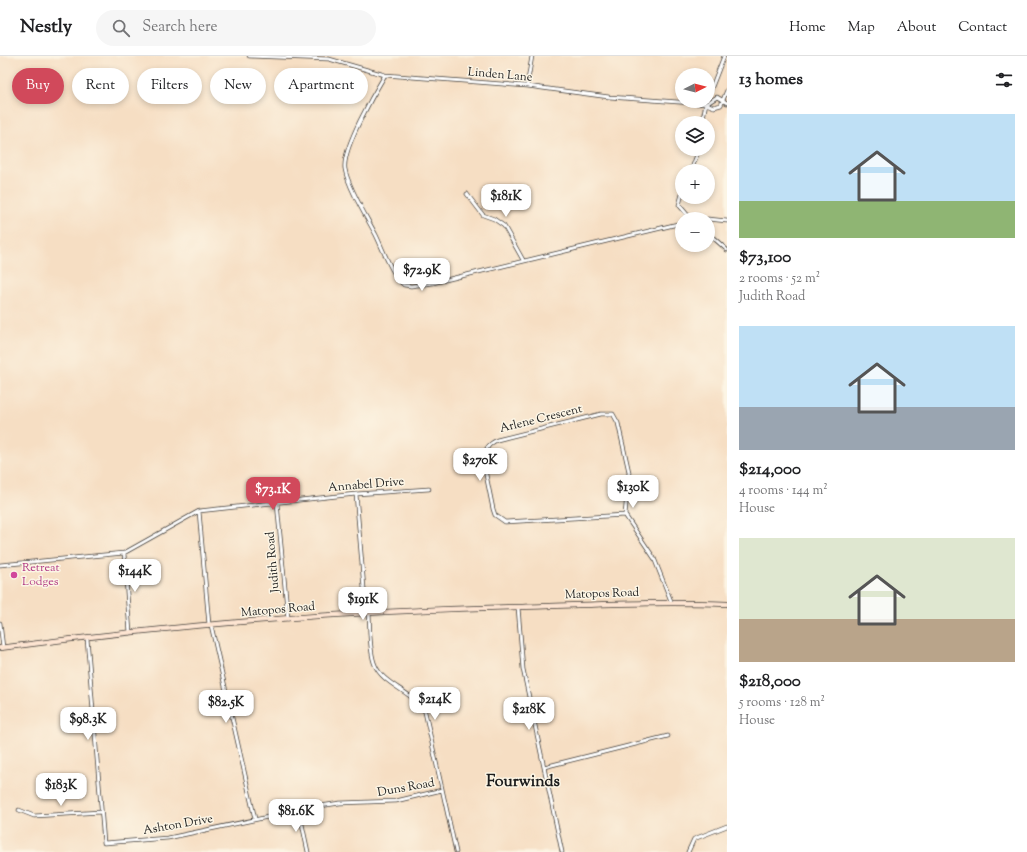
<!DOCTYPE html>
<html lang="en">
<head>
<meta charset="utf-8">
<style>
	:root { --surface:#fff; --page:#f6f6f6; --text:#202124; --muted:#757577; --line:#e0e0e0; --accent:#d1495b }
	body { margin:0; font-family:"Sorts Mill Goudy",serif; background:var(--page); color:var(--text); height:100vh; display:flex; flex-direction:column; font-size:15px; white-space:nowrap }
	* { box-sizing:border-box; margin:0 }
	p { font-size:13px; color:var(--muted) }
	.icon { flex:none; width:22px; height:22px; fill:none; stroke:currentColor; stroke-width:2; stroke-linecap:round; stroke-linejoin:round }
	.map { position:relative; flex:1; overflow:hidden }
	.panel { display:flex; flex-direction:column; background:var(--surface); width:300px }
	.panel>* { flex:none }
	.guide { position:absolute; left:12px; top:12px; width:380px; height:36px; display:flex; gap:8px }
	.needle { width:26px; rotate:84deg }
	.controls { position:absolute; left:675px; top:12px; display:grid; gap:8px }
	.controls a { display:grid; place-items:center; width:40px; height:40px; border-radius:50%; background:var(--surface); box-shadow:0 2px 6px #0003; font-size:20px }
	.price { position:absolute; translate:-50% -34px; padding:0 9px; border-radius:8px; background:#fff; color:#222; font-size:13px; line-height:26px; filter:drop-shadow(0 1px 2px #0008) }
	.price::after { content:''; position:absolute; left:50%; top:24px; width:12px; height:9px; margin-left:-6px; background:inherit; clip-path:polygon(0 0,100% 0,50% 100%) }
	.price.current { background:var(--accent); color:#fff }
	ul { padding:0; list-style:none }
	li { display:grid; align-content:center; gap:8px; height:212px; padding:0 12px }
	li span { display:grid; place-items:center; height:124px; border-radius:0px; color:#555 }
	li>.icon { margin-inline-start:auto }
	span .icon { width:72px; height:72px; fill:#fffc; stroke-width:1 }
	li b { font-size:17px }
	h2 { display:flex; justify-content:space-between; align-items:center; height:48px; padding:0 12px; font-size:17px }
	.tag { padding:0 14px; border-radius:18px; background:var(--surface); box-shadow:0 2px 6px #0003; font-size:14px; line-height:36px }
	.tag.current { background:var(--accent); color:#fff }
	header { display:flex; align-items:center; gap:24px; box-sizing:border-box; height:56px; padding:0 20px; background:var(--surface); border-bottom:1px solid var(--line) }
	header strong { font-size:19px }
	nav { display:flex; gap:22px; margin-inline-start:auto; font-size:14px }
	.search { width:280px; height:36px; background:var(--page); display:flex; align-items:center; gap:10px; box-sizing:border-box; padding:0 14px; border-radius:22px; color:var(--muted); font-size:15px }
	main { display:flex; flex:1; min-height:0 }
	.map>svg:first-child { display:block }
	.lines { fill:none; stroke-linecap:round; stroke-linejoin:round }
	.minor-casing { stroke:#3d3935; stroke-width:4.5 }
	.secondary-casing { stroke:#3d3935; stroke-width:6 }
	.minor { stroke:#fff; stroke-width:3 }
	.secondary { stroke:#fde4d1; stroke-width:4.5 }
	.hotel-dot { fill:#d1479c; stroke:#fcf5e5; stroke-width:1.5 }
	.labels { text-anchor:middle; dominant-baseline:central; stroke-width:3; stroke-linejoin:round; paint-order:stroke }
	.street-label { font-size:12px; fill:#1c1c1c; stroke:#fcf5e5 }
	.hotel-label { font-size:12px; fill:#b23c85; stroke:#fcf5e5; text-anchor:start }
	.district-label { font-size:16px; font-weight:bold; fill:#1c1c1c; stroke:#fcf5e5 }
</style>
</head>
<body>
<header>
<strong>Nestly</strong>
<div class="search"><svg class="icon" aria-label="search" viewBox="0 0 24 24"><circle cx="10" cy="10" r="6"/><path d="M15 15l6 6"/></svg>Search here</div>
<nav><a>Home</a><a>Map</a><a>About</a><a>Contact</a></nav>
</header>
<main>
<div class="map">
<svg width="727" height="796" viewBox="0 0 727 796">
	<rect width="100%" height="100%" fill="#fcf5e5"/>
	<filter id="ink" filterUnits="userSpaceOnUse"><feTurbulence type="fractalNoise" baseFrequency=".025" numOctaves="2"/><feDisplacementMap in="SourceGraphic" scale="8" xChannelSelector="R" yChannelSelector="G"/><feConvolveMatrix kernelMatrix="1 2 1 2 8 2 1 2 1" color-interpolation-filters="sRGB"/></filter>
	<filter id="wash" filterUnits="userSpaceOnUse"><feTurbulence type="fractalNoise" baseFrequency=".012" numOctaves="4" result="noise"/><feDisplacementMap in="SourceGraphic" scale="16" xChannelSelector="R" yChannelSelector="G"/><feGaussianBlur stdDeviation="0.9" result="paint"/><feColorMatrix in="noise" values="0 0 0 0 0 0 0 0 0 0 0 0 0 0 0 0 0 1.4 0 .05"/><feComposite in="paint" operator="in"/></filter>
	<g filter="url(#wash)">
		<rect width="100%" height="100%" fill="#f6dec3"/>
	</g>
	<g filter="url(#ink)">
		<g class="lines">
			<g class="minor-casing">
				<path id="minor" d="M249,0l80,3 56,16 142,11 82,11 97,7 8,3 7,-2 6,-15
					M385,19c-11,18 -43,74 -40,94 3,18 22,49 31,66 7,14 16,41 28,50l7,1 22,-3 249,-60
					M527,30l5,-30
					M708,41l16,-41
					M706,48l11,-7 10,6
					M702,67l4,-20
					M691,115l8,-22
					M467,138l16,21 11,4 10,7 19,34
					M682,138l-3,11 12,14
					M708,163l19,2
					M708,177l19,17
					M356,438l10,118
					M277,447l11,116
					M199,455l10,114
					M625,459l-120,7 -10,-7 -2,-6 -10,-49c2,-10 5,-16 14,-20l104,-26h12l5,9 11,49 -4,43 29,43 17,43
					M124,497l6,80
					M0,509l124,-12 75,-42 157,-17 73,-5
					M518,551l5,62 39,183
					M369,556c1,15 0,40 6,53 8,20 39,27 50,47l31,140
					M0,567l3,25
					M211,569l44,194
					M87,582l17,205 64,-5 152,-32 20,-3 56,-2 46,-11
					M544,711l124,-31
					M19,754l15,6 67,-4
					M299,754l9,42
					M688,796l6,-13 33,-13"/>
			</g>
			<g class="secondary-casing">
				<path id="secondary" d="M0,592c172,-23 345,-37 518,-41 70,-2 139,-6 209,-3"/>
			</g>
			<use href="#minor" class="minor"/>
			<use href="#secondary" class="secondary"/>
		</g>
	</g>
	<circle class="hotel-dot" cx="14" cy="519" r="4"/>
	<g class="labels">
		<g class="street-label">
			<text transform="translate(500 19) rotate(5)">Linden Lane</text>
			<text transform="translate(541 363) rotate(-14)">Arlene Crescent</text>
			<text transform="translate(366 429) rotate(-5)">Annabel Drive</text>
			<text transform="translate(273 506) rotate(-95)">Judith Road</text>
			<text transform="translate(602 538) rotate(-2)">Matopos Road</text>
			<text transform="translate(278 554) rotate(-5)">Matopos Road</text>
			<text transform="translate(406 732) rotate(-10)">Duns Road</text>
			<text transform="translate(178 769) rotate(-10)">Ashton Drive</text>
		</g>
		<g class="hotel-label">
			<text x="22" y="512">Retreat<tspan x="22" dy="14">Lodges</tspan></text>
		</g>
		<g class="district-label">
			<text x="523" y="726">Fourwinds</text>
		</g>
	</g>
</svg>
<div class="controls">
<a><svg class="needle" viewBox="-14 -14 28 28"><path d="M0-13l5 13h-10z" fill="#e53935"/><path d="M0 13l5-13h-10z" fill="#757577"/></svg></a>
<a><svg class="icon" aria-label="layers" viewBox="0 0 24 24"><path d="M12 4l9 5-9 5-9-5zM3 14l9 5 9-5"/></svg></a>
<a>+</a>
<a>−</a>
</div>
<b class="price" style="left:506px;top:162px">$181K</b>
<b class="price" style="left:422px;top:236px">$72.9K</b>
<b class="price" style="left:480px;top:426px">$270K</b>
<b class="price" style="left:633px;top:453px">$130K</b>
<b class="price current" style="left:273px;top:455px">$73.1K</b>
<b class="price" style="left:135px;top:537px">$144K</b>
<b class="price" style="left:363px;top:565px">$191K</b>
<b class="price" style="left:435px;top:665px">$214K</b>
<b class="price" style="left:226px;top:668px">$82.5K</b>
<b class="price" style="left:529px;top:675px">$218K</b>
<b class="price" style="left:88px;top:685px">$98.3K</b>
<b class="price" style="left:61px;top:751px">$183K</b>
<b class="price" style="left:296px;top:777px">$81.6K</b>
<div class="guide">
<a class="tag current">Buy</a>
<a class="tag">Rent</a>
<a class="tag">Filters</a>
<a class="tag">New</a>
<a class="tag">Apartment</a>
</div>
</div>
<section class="panel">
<h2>13 homes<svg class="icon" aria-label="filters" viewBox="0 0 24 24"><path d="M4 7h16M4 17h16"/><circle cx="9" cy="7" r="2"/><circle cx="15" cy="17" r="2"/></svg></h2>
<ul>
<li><span style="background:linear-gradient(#bfe0f5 70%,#8fb573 0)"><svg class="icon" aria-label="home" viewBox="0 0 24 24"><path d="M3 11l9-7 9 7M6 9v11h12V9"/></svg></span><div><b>$73,100</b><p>2 rooms · 52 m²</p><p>Judith Road</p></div></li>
<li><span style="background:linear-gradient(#bfe0f5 65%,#9aa5b1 0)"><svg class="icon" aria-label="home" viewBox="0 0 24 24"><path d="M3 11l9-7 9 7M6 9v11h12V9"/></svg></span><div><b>$214,000</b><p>4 rooms · 144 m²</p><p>House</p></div></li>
<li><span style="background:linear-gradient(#dfe7d0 65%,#b9a48a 0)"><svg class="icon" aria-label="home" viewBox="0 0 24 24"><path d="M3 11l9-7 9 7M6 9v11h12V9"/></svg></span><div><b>$218,000</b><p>5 rooms · 128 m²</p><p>House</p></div></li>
</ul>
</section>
</main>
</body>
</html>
